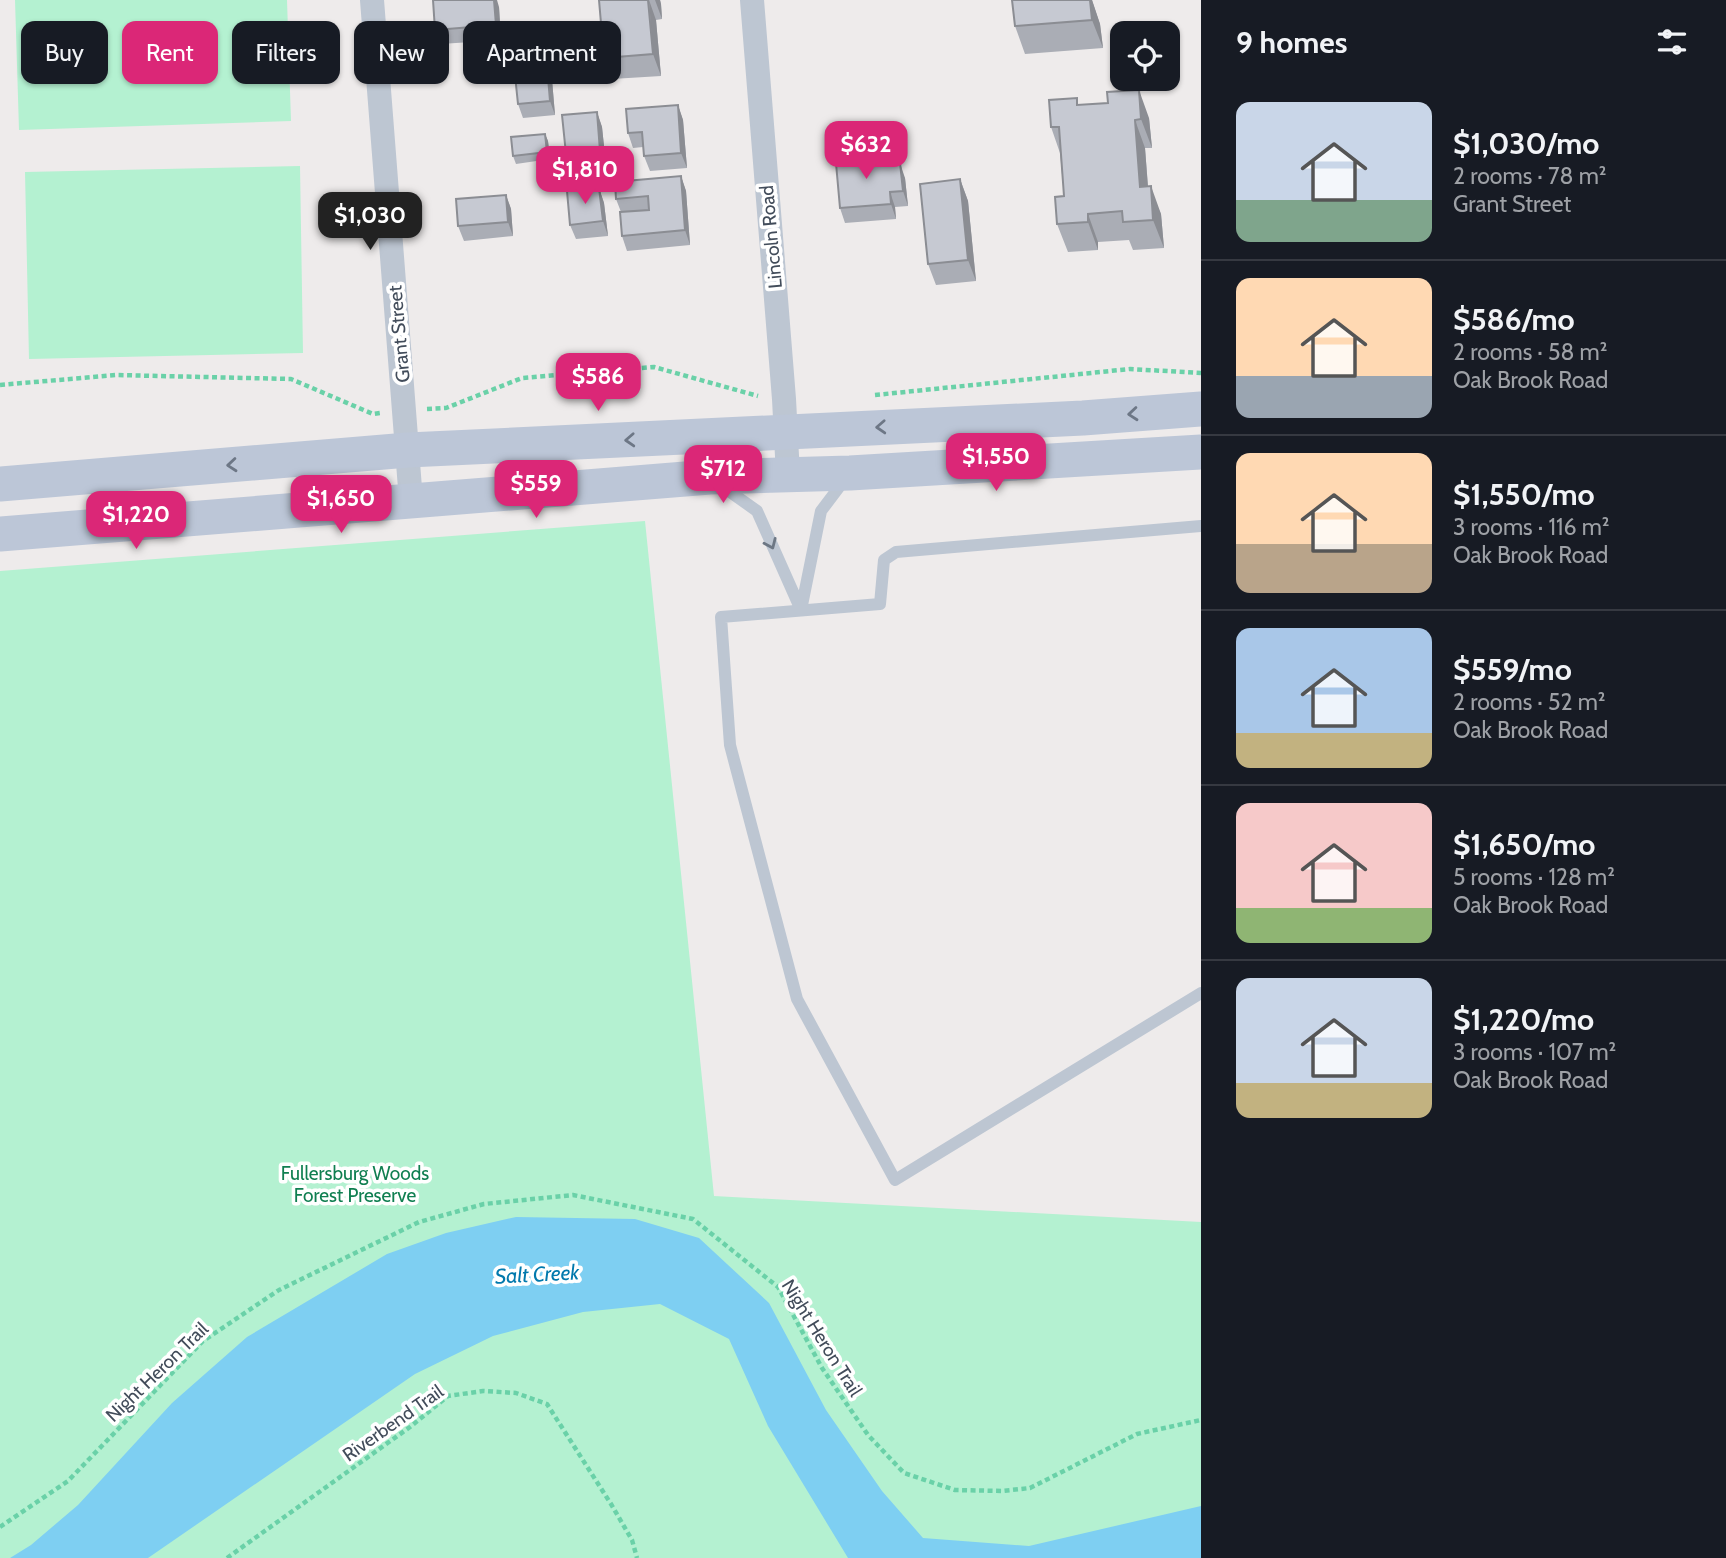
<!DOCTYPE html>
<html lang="en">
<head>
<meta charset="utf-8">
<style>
	:root { --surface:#171b24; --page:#20242c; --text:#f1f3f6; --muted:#9ea1a6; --line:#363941; --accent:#db2777 }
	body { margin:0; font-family:Cabin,sans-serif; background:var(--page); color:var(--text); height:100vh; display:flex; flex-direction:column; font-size:26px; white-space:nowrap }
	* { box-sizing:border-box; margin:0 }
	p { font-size:23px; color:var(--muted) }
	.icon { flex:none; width:38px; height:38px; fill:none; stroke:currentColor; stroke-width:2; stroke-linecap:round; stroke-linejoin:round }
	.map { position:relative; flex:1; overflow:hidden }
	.drawer { display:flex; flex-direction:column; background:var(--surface); width:525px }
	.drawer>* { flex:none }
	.banner { position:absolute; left:21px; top:21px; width:665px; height:63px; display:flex; gap:14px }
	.fabs { position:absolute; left:1110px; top:21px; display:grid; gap:14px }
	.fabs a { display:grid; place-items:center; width:70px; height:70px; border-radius:14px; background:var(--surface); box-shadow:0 2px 5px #0004; font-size:35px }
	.price { position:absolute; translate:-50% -60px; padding:0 16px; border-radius:14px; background:var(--accent); color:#fff; font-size:23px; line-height:46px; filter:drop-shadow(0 2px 4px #0008) }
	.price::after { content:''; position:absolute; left:50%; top:42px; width:21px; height:16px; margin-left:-10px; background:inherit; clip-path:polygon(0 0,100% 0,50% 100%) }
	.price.active { background:#222; color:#fff }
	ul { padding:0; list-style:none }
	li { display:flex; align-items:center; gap:21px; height:175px; padding:0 35px }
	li+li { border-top:2px solid var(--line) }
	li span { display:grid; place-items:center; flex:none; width:196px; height:140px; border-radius:14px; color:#555 }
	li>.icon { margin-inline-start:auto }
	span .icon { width:84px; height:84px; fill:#fffc; stroke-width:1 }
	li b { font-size:30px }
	h2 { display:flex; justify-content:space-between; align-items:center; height:84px; padding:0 35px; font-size:30px }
	.chip { padding:0 24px; border-radius:14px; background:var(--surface); box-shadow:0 2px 5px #0004; font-size:24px; line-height:63px }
	.chip.active { background:var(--accent); color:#fff }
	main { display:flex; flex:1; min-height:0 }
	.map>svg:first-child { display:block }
	.green { fill:#b4f1d1 }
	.water { fill:#7ecff2 }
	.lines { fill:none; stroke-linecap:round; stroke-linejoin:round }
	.path { stroke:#6ad1a8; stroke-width:4.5; stroke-dasharray:5 3.5; stroke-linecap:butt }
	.lane { stroke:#bdc6d2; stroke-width:12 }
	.street { stroke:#bdc6d2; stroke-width:24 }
	.secondary { stroke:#bcc6d7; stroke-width:35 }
	.wall { fill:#aaadb5 }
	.shaded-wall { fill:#8b8d93 }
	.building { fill:#c6c9d2; stroke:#8b8d93; stroke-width:2 }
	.oneway { stroke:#6d7786 }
	.oneway2 { stroke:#6d7784 }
	.labels { text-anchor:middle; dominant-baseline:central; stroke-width:7; stroke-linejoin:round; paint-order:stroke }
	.street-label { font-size:19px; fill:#424c5a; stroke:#fff }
	.park-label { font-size:19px; fill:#107f51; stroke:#fff }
	.water-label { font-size:21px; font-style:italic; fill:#0279ad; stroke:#fff }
</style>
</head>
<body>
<main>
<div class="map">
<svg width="1201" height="1558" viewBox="0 0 1201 1558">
	<rect width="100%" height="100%" fill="#eeebeb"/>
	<path class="green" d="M15,0h272l4,121 -272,9z
		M300,166l3,187 -274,6 -4,-187z
		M645,521l69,675 487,26v336h-1201v-987z"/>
	<path class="water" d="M516,1217l119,2 64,19 70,65 57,107 56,81 41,47 106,8 172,-40v52h-353l-80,-132 -39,-87 -69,-35 -77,8 -90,24 -78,38 -267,184h-138l21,-13 47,-40 94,-102 75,-66 140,-83 59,-21z"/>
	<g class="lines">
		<path class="path" d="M0,385l116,-10 175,4 82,35 7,-1
			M875,395l255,-26 71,4
			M427,409l19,-1 76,-30 132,-11 104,29
			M0,1527l68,-46 135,-140 76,-51 140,-68 65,-18 89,-9 120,24 85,68 44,81 46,67 36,38 51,17 47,1 28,-3 107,-54 64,-14
			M227,1558l183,-131 38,-31 35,-5 33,2 31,11 64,100 21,36 5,18"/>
		<path class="lane" d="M719,484l38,27 44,99 20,-99 25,-33
			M1201,526l-305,26 -12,8 -4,44 -159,13 9,128 67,254 98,181 306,-187"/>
		<path class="street" d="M372,0l39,501
			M752,0l32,399 4,76"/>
		<path class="secondary" d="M0,484l408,-34 675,-32 118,-9
			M0,534l710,-57 140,-4 351,-21"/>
	</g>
	<path class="wall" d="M648,0h12l1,4 1,15 -6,1 5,56 -49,3 -8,-21z
		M1092,0l8,24 3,24 -78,6 -10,-28z
		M499,7l2,33 -60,4 -6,-14z
		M546,53l5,15 4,47 -32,3 -5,-14z
		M678,105l5,15 4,48 -37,3 -6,-15 -1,-9 -10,1 -5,-15z
		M1079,105l70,13 3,30h-7l3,38 13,28 3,34 -31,2 -4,-10 -31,2v8l-30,2 -11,-28 7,-28 -4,-43 -9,-26z
		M597,112l5,15 4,38 -35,3 -5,-14z
		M545,134l3,7 2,18 -34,5 -3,-8z
		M852,150l3,11 35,3 15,14 3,28 -13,1 1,12 -51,4 -5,-15z
		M681,176l5,15 4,54 -63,6 -5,-15 -1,-24 -5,-13z
		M960,179l8,22 8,80 -40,4 -8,-21z
		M599,188l5,15 4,33 -32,3 -6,-14z
		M506,195l5,14 2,27 -49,5 -6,-15z"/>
	<path class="shaded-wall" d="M494,0h3l2,7 2,33 -5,-15z
		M649,0l7,20 5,56 -8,-22z
		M655,0h5l1,4 1,15z
		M1090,0h2l8,24 3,24 -11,-28z
		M546,53l5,15 4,47 -5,-14z
		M1139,90l10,28 3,30 -11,-29z
		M678,105l5,15 4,48 -6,-15z
		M597,112l5,15 4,38 -6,-14z
		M1135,120l10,28 5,67 -10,-28z
		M545,134l3,7 2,18 -3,-7z
		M900,163l5,15 3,28 -5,-15z
		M681,176l5,15 4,54 -5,-15z
		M960,179l8,22 8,80 -8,-21z
		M1151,186l10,28 3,34 -11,-28z
		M599,188l5,15 4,33 -5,-15z
		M890,192l5,15 1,12 -5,-15z
		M506,195l5,14 2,27 -5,-14z
		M1088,214l10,28v8l-10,-28z"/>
	<path class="building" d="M433,0h61l2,25 -61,5z
		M599,0h49l5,54 -49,4z
		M1012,0h78l2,20 -77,6z
		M546,53l4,48 -32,3 -5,-48z
		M1139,90l2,29 -6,1 5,67 11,-1 2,34 -30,2 -1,-11 -34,3v8l-31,2 -2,-27 9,-1 -5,-69h-8l-2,-27 28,-2v7l31,-2 -1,-11z
		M678,105l3,48 -37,3 -2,-24 -14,1 -2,-24z
		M597,112l3,39 -34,3 -4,-39z
		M545,134l2,18 -34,4 -2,-19z
		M852,150v11l36,-3v6l12,-1 3,28 -13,1 1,12 -51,4 -5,-56z
		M681,176l4,54 -63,6 -2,-24 29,-2 -1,-14 -32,3 -1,-17z
		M960,179l8,81 -40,4 -8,-80z
		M599,188l4,33 -33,4 -3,-34z
		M506,195l2,27 -50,4 -2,-27z"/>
	<defs><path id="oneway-chevron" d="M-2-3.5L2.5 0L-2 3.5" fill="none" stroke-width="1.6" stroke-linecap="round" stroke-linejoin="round" transform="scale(1.75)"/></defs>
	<g class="oneway">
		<use href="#oneway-chevron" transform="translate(1133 414) rotate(175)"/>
		<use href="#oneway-chevron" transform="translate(881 427) rotate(177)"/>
		<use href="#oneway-chevron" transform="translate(630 440) rotate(177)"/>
		<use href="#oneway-chevron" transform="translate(232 465) rotate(175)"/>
	</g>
	<use class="oneway2" href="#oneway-chevron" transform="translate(771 544) rotate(66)"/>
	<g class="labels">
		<g class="street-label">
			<text transform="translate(771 237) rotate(-95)">Lincoln Road</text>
			<text transform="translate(399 334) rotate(-95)">Grant Street</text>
			<text transform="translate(822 1338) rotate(58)">Night Heron Trail</text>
			<text transform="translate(157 1372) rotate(-44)">Night Heron Trail</text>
			<text transform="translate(393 1423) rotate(-35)">Riverbend Trail</text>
		</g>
		<g class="park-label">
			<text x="355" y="1173">Fullersburg Woods<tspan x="355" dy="22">Forest Preserve</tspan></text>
		</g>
		<g class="water-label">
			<text transform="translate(537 1274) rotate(-3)">Salt Creek</text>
		</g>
	</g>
</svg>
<div class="fabs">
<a><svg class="icon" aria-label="locate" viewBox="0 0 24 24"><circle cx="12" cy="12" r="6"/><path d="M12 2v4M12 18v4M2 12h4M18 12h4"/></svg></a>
</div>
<b class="price" style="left:866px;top:181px">$632</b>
<b class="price" style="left:585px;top:206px">$1,810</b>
<b class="price active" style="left:370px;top:252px">$1,030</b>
<b class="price" style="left:598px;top:413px">$586</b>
<b class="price" style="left:996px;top:493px">$1,550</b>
<b class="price" style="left:723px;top:505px">$712</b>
<b class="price" style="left:536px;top:520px">$559</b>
<b class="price" style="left:341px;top:535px">$1,650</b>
<b class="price" style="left:136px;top:551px">$1,220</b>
<div class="banner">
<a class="chip">Buy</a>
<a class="chip active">Rent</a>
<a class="chip">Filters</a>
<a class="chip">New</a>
<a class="chip">Apartment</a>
</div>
</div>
<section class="drawer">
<h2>9 homes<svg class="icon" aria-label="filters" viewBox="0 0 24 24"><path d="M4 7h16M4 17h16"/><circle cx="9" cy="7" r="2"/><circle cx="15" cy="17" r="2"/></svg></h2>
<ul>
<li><span style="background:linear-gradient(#c9d6e8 70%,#7fa58c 0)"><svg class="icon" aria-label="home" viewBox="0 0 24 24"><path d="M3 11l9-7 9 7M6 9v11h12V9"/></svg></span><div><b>$1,030/mo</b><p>2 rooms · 78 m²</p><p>Grant Street</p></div></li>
<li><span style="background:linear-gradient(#ffd9b3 70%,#9aa5b1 0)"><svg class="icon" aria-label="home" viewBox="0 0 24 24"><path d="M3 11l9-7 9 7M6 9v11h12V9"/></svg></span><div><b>$586/mo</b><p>2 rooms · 58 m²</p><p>Oak Brook Road</p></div></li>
<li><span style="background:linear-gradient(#ffd9b3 65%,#b9a48a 0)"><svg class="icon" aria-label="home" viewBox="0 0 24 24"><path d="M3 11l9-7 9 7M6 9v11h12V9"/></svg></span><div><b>$1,550/mo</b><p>3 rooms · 116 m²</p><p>Oak Brook Road</p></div></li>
<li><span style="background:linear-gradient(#a9c7e8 75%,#c2b280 0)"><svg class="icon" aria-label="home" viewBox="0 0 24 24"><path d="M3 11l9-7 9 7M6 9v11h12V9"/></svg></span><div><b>$559/mo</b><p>2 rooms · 52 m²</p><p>Oak Brook Road</p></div></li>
<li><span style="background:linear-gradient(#f6c9c9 75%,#8fb573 0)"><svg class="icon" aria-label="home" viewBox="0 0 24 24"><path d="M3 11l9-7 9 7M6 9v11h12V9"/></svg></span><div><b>$1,650/mo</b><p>5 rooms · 128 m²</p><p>Oak Brook Road</p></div></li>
<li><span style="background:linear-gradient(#c9d6e8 75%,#c2b280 0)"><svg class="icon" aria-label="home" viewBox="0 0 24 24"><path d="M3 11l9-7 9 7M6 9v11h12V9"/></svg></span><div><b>$1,220/mo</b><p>3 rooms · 107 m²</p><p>Oak Brook Road</p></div></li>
</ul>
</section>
</main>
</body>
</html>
